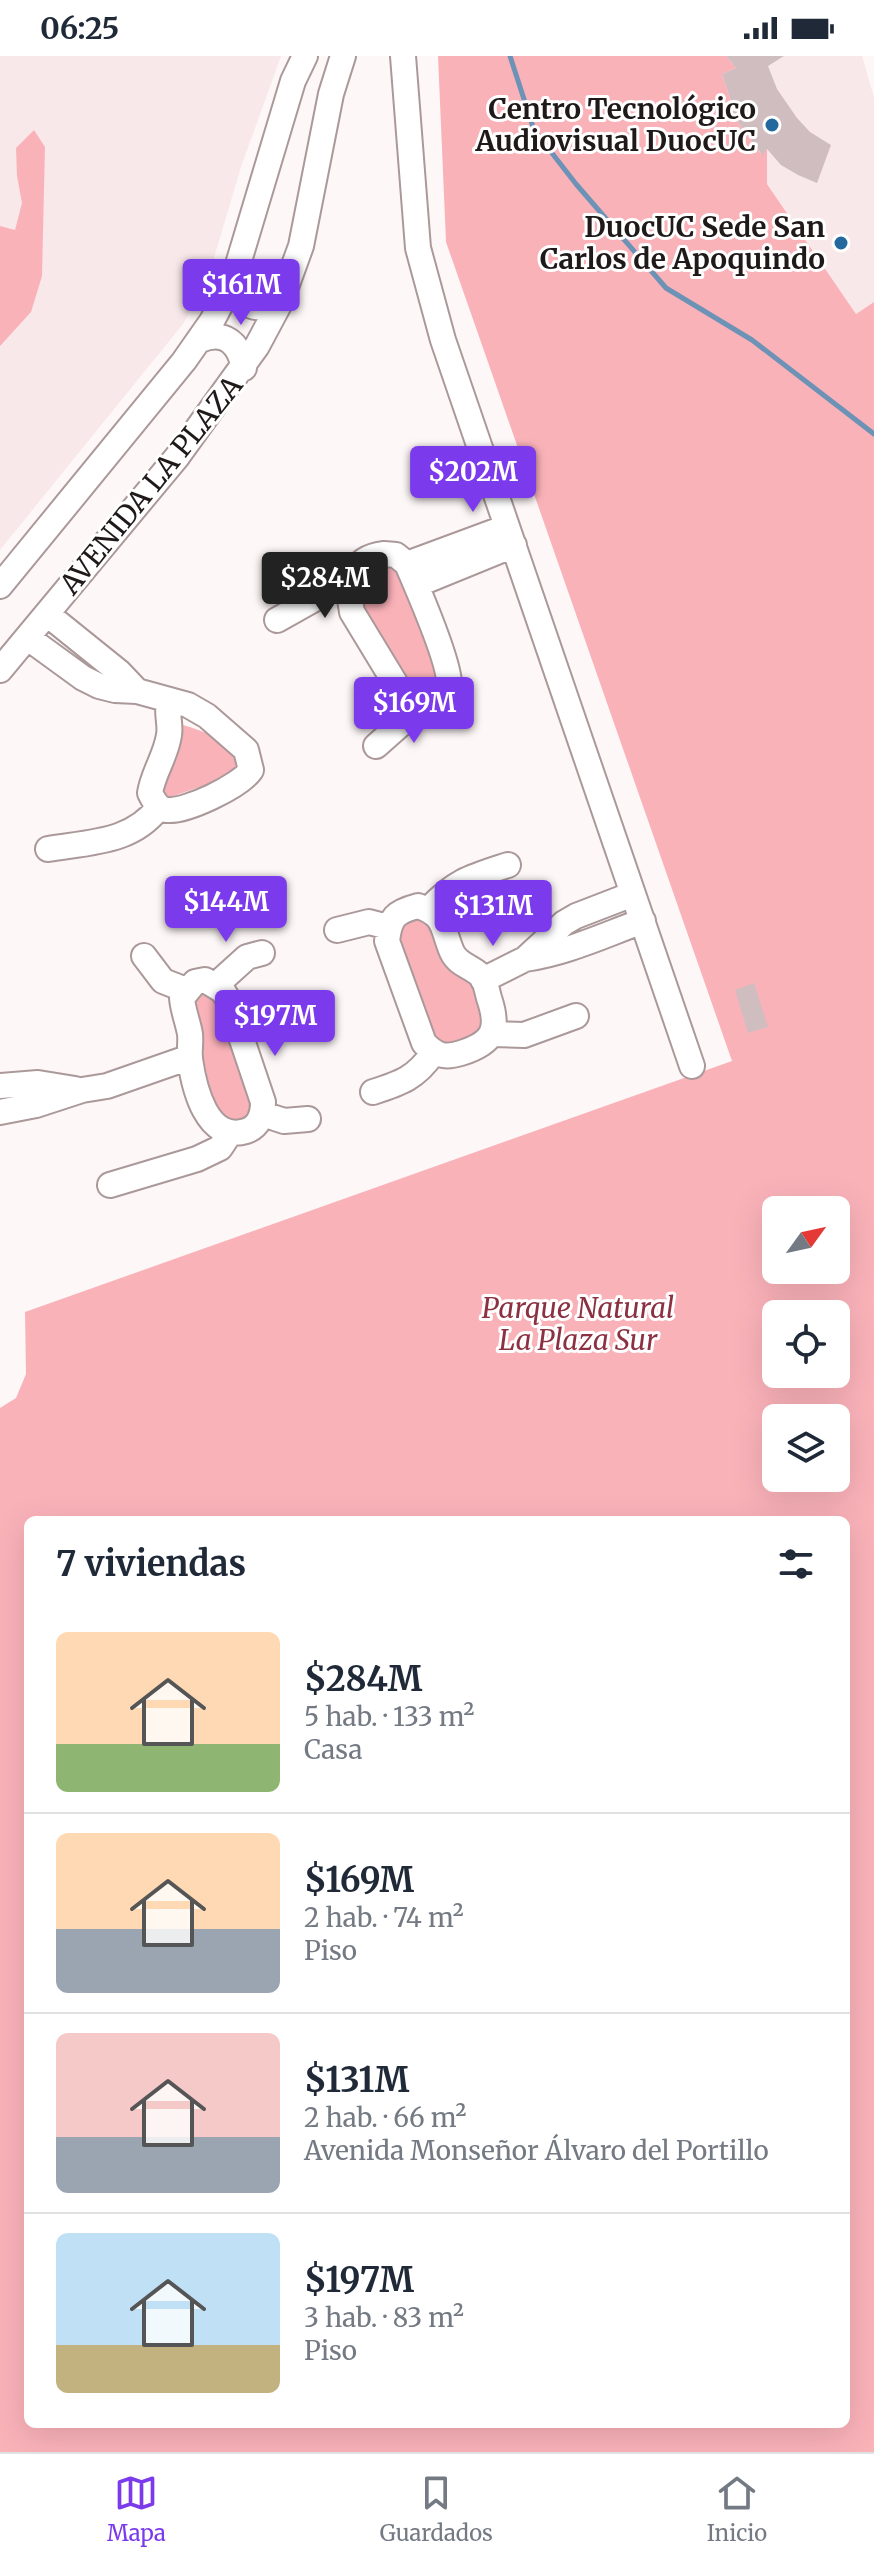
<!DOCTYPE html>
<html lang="es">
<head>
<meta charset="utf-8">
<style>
	:root { --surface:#fff; --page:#f2f2f3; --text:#1f2937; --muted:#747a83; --line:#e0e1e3; --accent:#7c3aed }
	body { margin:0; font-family:Merriweather,serif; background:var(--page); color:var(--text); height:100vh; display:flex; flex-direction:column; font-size:30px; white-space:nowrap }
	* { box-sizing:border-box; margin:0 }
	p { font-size:26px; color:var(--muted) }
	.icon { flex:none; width:44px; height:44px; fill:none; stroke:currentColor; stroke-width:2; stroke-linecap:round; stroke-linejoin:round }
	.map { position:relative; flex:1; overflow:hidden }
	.side { position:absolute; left:24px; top:1460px; width:826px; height:912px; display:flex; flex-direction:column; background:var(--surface); border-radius:12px; box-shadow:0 8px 32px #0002 }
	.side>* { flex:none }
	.needle { width:52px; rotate:57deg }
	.fabs { position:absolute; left:762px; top:1140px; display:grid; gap:16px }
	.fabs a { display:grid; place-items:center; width:88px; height:88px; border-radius:12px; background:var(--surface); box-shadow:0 8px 32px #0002; font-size:40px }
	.price { position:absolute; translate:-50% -68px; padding:0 18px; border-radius:8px; background:var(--accent); color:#fff; font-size:26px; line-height:52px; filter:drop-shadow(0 2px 4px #0008) }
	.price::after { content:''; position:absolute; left:50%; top:48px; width:24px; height:18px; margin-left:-12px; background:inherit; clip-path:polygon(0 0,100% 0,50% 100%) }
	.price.on { background:#222; color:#fff }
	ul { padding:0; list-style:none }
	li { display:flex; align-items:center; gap:24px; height:200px; padding:0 32px }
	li+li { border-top:2px solid var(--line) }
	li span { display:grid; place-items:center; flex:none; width:224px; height:160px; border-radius:12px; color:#555 }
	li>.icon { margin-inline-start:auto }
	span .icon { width:96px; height:96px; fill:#fffc; stroke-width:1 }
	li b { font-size:34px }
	h2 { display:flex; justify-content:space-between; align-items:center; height:96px; padding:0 32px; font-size:34px }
	.status { display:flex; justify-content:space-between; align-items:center; height:56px; padding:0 40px; background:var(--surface); direction:ltr }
	.status svg { height:22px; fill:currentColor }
	.tabs { display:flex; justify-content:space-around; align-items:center; height:112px; border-top:2px solid var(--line); background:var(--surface); font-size:22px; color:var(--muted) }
	.tabs a { display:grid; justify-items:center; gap:4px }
	.tabs .on { color:var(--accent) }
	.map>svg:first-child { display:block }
	.built { fill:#f9e8e9 }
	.green { fill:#fab2b9; fill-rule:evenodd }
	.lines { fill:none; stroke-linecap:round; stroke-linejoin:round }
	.stream { stroke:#6c92b6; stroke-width:5 }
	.building { fill:#d0bdbf }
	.minor-casing { stroke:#ab999a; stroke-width:28 }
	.minor { stroke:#fff; stroke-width:24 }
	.poi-dot { fill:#23699d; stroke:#fff; stroke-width:3 }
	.labels { text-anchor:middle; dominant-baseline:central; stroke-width:6; stroke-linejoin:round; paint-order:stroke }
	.poi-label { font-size:28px; font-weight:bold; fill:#201919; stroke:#fff; text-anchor:end }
	.street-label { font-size:28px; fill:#201919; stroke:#fff }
	.park-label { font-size:28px; font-style:italic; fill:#8c3141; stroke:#fff }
</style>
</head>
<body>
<div class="status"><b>06:25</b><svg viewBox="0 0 49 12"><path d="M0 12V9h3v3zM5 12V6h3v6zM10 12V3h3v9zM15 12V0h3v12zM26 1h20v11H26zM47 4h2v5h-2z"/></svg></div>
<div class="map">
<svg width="874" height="2396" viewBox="0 0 874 2396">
	<rect width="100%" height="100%" fill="#fef7f7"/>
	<path class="built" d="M0,0h281l-40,111 -33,111 -25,46 -183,226z
		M680,0h182l12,41v205l-18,12z"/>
	<path class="green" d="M438,0h288l10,12 -14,6 9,27 -6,3 36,50 6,-5v35l89,130 18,-12v2150h-874v-1044l16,-10 10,-24 -1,-62 707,-251 -286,-819zM776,1154h60v60h-60zM776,1258h60v60h-60zM776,1362h60v60h-60zM28,1464h818v904h-818z
		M34,74l11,17 -3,129 -11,36 -31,34v-120l15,4 7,-27 -5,-27 -1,-28z
		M386,504l15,11 40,105 -1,19 -19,9 -65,-105 3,-22z
		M183,669c23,7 40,13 55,32l-4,18 -69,24 -8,-9c13,-22 25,-40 26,-65z
		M417,858l16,9c11,29 14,50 44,64l7,22 -2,25 -43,14 -45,-99 4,-25z
		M202,933l20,13 36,106 -13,16h-18l-15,-23 -8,-40 -2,-29 -14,-35z"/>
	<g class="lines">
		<path class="stream" d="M510,0l24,74 42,54 90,104 86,52 122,94"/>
	</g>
	<path class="building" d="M726,0h58l-16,10 9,23 20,29 13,14 21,13 -14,38 -19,-8 -17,-10 -14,-16 -5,6 -38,-52 7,-2 -9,-27 14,-6z
		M754,927l14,44 -20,6 -13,-43z"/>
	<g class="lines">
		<g class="minor-casing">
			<path id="minor" d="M403,0l15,192 25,92 249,726
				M233,225c7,26 24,33 48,20
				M200,284c25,-10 39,3 44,28
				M384,498l12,1 11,9c10,23 43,99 42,120 -1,25 -30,31 -46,12l-51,-84c-6,-29 -1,-54 32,-58z
				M407,508l100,-37
				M416,529l98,-40
				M0,530l184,-225 28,-40 21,-40 60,-200 12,-25
				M47,558l72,58 18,19
				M277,564l73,-41
				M28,582l55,40 16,8 16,4 22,1 51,14 19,11 39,34 5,20c-11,16 -65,42 -84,40 -9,-1 -13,-9 -17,-17 3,-20 16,-37 19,-58 2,-11 -3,-22 0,-33
				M0,614l177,-213 80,-111 24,-45 20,-55 30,-152 12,-38
				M376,690l43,-38
				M48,793c42,-7 84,-6 111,-42
				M418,850c28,9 24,23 34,46 6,13 19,14 28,23 6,6 7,16 9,23 11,32 4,45 -28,55 -16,5 -25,3 -37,-10l-37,-102c3,-24 8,-29 31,-35z
				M429,853c28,-29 42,-32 79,-44
				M337,874l32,-8 19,5
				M144,900l19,25 23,9
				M525,903c42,-6 79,-24 118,-38
				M205,924l18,11 6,10 34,101c0,12 -4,25 -17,29 -39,12 -52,-43 -56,-72 -1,-8 1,-16 0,-25 -2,-12 -7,-23 -8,-36l13,-16z
				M483,924l42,-21 39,-36 12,-7 57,-22
				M216,929l31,-28 15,-4
				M492,978l32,1 52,-19
				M0,1030l38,-3 37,6
				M373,1036c28,-9 43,-14 60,-39
				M0,1056l36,-7 46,-15 25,-4 83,-29
				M263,1058l21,7 24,-2
				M110,1129l87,-26 23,-11 10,-15"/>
		</g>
		<use href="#minor" class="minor"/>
	</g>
	<g class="poi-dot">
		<circle cx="772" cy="69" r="8"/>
		<circle cx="841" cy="187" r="8"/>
	</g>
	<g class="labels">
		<g class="poi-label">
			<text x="756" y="53">Centro Tecnológico<tspan x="756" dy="32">Audiovisual DuocUC</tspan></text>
			<text x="825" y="171">DuocUC Sede San<tspan x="825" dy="32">Carlos de Apoquindo</tspan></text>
		</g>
		<g class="street-label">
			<text transform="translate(151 429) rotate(-51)">AVENIDA LA PLAZA</text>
		</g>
		<g class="park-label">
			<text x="578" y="1252">Parque Natural<tspan x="578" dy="32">La Plaza Sur</tspan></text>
		</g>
	</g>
</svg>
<div class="fabs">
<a><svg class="needle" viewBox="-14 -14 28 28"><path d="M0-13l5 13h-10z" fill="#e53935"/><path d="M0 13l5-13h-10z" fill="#747a83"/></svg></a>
<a><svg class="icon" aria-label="locate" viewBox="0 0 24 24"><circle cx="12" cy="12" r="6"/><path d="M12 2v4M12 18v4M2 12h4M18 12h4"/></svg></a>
<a><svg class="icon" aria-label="layers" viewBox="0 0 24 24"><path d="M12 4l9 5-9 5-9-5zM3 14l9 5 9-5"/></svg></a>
</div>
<b class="price" style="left:241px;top:271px">$161M</b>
<b class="price" style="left:473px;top:458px">$202M</b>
<b class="price on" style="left:325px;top:564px">$284M</b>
<b class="price" style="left:414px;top:689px">$169M</b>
<b class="price" style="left:226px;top:888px">$144M</b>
<b class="price" style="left:493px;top:892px">$131M</b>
<b class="price" style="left:275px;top:1002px">$197M</b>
<section class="side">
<h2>7 viviendas<svg class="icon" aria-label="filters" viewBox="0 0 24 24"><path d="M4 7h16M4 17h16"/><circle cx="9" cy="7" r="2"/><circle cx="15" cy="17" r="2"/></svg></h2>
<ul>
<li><span style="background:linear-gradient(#ffd9b3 70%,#8fb573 0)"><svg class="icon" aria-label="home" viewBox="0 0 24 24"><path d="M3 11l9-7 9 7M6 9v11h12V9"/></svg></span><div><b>$284M</b><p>5 hab. · 133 m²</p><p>Casa</p></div></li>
<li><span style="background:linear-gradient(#ffd9b3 60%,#9aa5b1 0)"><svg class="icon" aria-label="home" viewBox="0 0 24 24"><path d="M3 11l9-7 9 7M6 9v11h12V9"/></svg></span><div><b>$169M</b><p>2 hab. · 74 m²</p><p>Piso</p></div></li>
<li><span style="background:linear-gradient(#f6c9c9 65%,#9aa5b1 0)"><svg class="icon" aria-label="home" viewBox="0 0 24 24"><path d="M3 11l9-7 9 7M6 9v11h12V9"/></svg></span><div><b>$131M</b><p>2 hab. · 66 m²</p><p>Avenida Monseñor Álvaro del Portillo</p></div></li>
<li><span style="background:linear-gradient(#bfe0f5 70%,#c2b280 0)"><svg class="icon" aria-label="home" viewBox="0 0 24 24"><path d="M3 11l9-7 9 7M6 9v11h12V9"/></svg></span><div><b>$197M</b><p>3 hab. · 83 m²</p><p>Piso</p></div></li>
</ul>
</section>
</div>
<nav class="tabs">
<a class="on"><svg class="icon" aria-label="map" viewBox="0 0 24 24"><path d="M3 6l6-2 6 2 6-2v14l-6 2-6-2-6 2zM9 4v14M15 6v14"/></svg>Mapa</a>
<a><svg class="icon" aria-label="saved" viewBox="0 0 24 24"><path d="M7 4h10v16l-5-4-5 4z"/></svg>Guardados</a>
<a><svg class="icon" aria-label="home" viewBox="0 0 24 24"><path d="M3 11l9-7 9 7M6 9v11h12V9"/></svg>Inicio</a>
</nav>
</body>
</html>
